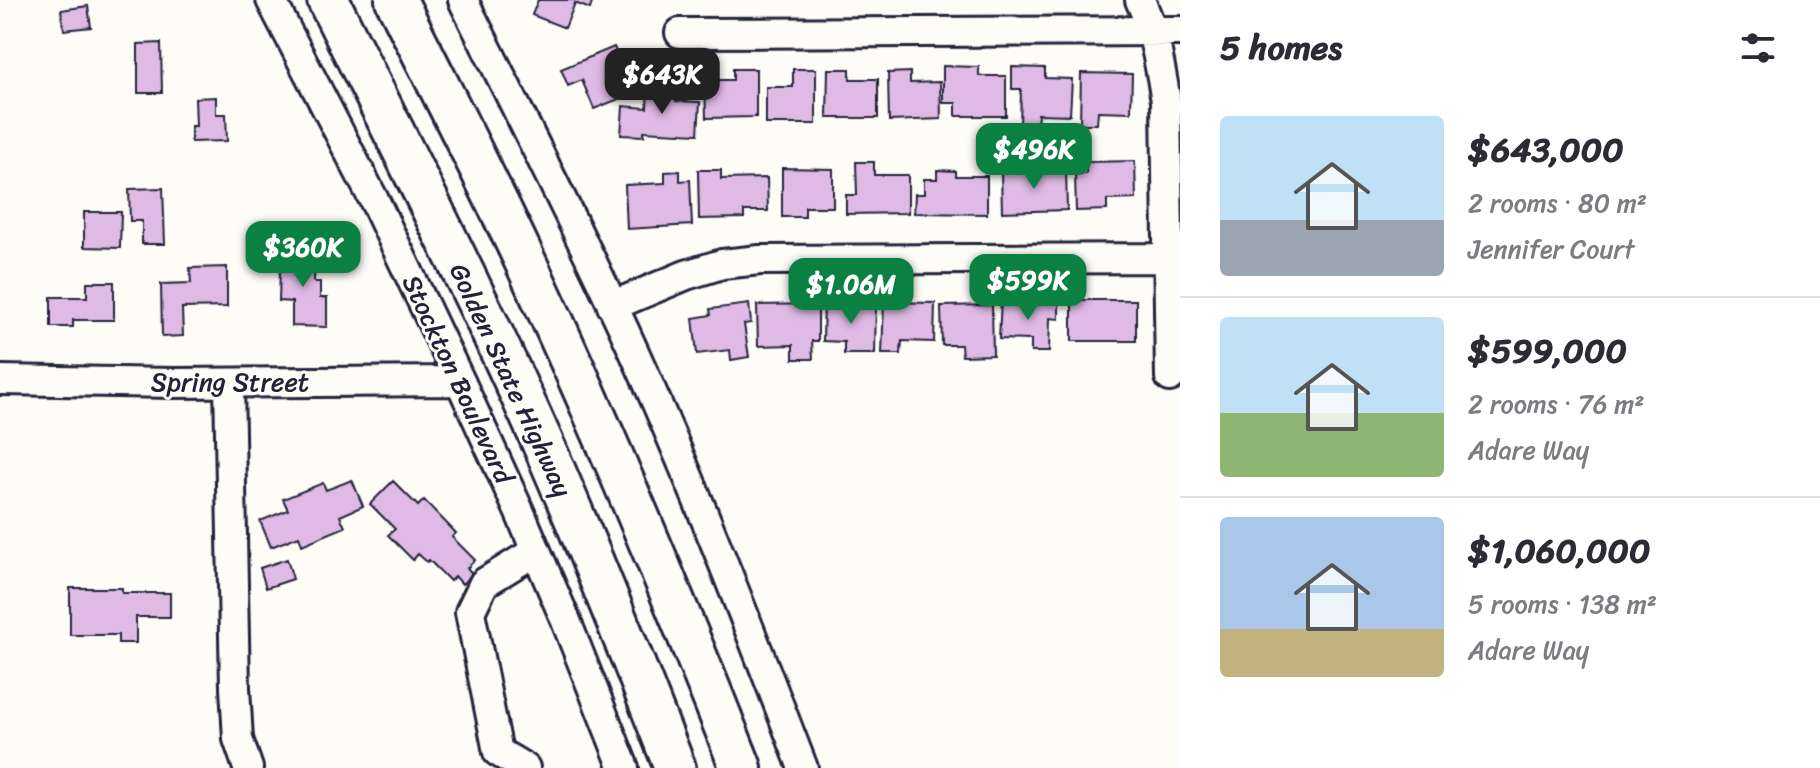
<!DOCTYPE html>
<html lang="en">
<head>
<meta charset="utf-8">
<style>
	:root { --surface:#fff; --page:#f7f7f7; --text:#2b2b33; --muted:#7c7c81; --line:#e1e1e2; --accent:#0b8043 }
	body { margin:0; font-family:Sriracha,sans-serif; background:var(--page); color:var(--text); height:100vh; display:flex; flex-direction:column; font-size:30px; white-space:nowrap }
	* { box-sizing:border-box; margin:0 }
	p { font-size:26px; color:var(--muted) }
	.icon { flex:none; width:44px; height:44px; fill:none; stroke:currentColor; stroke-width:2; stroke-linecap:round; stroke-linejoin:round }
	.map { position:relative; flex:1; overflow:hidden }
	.drawer { display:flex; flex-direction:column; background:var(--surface); width:640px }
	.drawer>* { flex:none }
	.price { position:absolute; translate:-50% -68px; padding:0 18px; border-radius:16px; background:var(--accent); color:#fff; font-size:26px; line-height:52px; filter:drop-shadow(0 2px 4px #0008) }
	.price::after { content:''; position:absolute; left:50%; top:48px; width:24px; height:18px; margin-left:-12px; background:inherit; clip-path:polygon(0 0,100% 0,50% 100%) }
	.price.on { background:#222; color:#fff }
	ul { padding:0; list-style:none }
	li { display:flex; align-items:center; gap:24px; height:200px; padding:0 40px }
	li+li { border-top:2px solid var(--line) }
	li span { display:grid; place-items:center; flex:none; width:224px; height:160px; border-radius:8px; color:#555 }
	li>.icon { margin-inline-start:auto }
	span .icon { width:96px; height:96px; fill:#fffc; stroke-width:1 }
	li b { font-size:34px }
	h2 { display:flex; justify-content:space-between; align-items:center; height:96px; padding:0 40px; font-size:34px }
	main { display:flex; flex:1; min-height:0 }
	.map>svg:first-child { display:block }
	.building { fill:#dfbae4; stroke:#22223b; stroke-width:2 }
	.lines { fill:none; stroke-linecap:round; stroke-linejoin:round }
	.minor-casing { stroke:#22223b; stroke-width:34 }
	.highway-casing { stroke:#22223b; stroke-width:46 }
	.minor { stroke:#fdfcf7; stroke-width:28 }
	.highway { stroke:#fdfcf7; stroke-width:40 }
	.labels { text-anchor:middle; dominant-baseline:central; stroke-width:6; stroke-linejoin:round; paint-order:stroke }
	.street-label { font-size:26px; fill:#22223b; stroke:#fdfcf7 }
</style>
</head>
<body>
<main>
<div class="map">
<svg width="1180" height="768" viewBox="0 0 1180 768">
	<rect width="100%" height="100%" fill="#fdfcf7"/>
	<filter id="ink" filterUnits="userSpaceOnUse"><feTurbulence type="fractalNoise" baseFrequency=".0125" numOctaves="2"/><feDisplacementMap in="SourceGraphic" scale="16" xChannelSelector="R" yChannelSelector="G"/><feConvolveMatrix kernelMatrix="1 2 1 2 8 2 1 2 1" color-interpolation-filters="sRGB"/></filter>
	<g filter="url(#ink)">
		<path class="building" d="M538,0h55l-3,9 -15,-6 -10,25 -33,-13z
			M88,6l3,21 -27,3 -3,-20z
			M161,43l1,50h-24v-49z
			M614,47l9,21 -5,2 11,25 -35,14 -12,-29 -14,6 -7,-17z
			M943,66l36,1v9h27v40h-50v-13h-13z
			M1012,67l33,1v10l27,1 -2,36 -32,-1 -1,13 -17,-1 1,-37h-9z
			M733,69h23v48l-50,1 -1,-38h28z
			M793,69h23v55h-50v-37h27z
			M828,69h22v10h28v39h-51z
			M910,72v11l30,-1 1,37 -52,2 -1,-48z
			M1081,73l51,1 -1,38 -33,-1 -1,13h-17z
			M648,90l29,2 -1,9 24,1 -2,32 -54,-3v5l-23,-1 2,-29 24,2z
			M216,97v17h10l1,27 -36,1v-16h5l-1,-28z
			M1135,161l1,38 -29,1v10l-31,1 -1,-37h11v-12z
			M856,162h18v13h34v38l-62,1v-19h11z
			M782,168l51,1v38h-28v10h-23z
			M698,170h23v9l46,-1 1,33h-24v7l-45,1z
			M937,170l19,1v5h31v38l-73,-1 1,-19h9v-15h13z
			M1066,170l1,40 -65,2 -1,-41z
			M680,171v10l10,-1 2,45 -65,4 -2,-44 40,-2v-11z
			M163,188l2,56h-23v-23h-12l-1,-32z
			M84,212h37l-1,36 -36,-1z
			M292,244h23l-1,38h6v16h7v29l-35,-1v-24l-13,-1 1,-33 12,1z
			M227,267v40l-45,1 1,28 -21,1 -1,-53 30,-1 -1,-15z
			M87,282h27v38h-41v7h-22v-30h36z
			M1001,299l58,2v18l-9,-1 -1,34h-18v-12l-32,-1z
			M1072,300h64v41h-64z
			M824,302h52l-1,52h-31v-12l-21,-1z
			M884,302l51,1 -1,39 -32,-1 -1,13h-19z
			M749,304l2,19 -7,1 5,33 -18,3 -1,-10 -33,4 -4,-36 18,-3 -1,-6z
			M818,304v37h-6l1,18h-20v-14l-35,1 -1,-41z
			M992,305l1,50 -31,1 -1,-11h-19l-1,-39z
			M352,480l11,26 -23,10 5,11 -43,18 -3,-9 -28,11 -11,-26 28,-11 -5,-11 40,-16 3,7z
			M393,481l25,25 6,-6 32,33 -4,4 23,23 -8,8 6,6 -11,10 -7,-8 -5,5 -21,-21 -2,2 -9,-8 -5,6 -25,-25 7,-6 -25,-25z
			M287,559l6,20 -27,9 -6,-20z
			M70,588h52v5h48v24h-34v26h-18v-8h-48z"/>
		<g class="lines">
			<g class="minor-casing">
				<path id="minor" d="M271,0l106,206 83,175 60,132 46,108 58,147
					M463,0c50,101 101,202 149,304 71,151 131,308 191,464
					M1140,0c15,32 20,66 26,101l4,276
					M680,33l500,-2
					M612,306l74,-31 36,-11 38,-4 420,-2
					M0,380l174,3 286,-2
					M229,383l6,305 3,51 10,29
					M525,768l-27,-16 -28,-140 14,-29 52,-32"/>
			</g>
			<g class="highway-casing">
				<path id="highway" d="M328,0c72,145 146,289 212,437 48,109 92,220 135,331
					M396,0c43,87 88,173 129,261 78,167 149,336 216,507"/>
			</g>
			<use href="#minor" class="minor"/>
			<use href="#highway" class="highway"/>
		</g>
	</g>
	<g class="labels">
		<g class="street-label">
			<text transform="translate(458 379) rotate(65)">Stockton Boulevard</text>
			<text transform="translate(511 380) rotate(65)">Golden State Highway</text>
			<text x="230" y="382">Spring Street</text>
		</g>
	</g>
</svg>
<b class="price on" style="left:662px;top:116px">$643K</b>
<b class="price" style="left:1034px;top:191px">$496K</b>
<b class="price" style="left:303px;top:289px">$360K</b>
<b class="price" style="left:1028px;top:322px">$599K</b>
<b class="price" style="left:851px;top:326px">$1.06M</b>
</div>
<section class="drawer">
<h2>5 homes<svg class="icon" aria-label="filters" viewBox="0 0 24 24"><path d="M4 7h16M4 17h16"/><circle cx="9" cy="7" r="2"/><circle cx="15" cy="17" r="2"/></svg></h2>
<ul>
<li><span style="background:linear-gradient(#bfe0f5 65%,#9aa5b1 0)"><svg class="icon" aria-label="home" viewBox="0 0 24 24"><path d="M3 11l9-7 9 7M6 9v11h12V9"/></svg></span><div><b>$643,000</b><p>2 rooms · 80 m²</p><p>Jennifer Court</p></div></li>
<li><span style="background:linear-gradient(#bfe0f5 60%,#8fb573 0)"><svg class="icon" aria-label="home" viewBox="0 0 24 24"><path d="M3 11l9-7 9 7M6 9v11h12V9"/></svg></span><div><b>$599,000</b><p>2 rooms · 76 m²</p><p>Adare Way</p></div></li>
<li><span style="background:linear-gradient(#a9c7e8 70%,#c2b280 0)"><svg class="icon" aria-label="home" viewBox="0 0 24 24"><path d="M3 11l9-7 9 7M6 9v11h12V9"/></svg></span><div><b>$1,060,000</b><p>5 rooms · 138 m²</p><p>Adare Way</p></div></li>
</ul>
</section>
</main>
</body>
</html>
